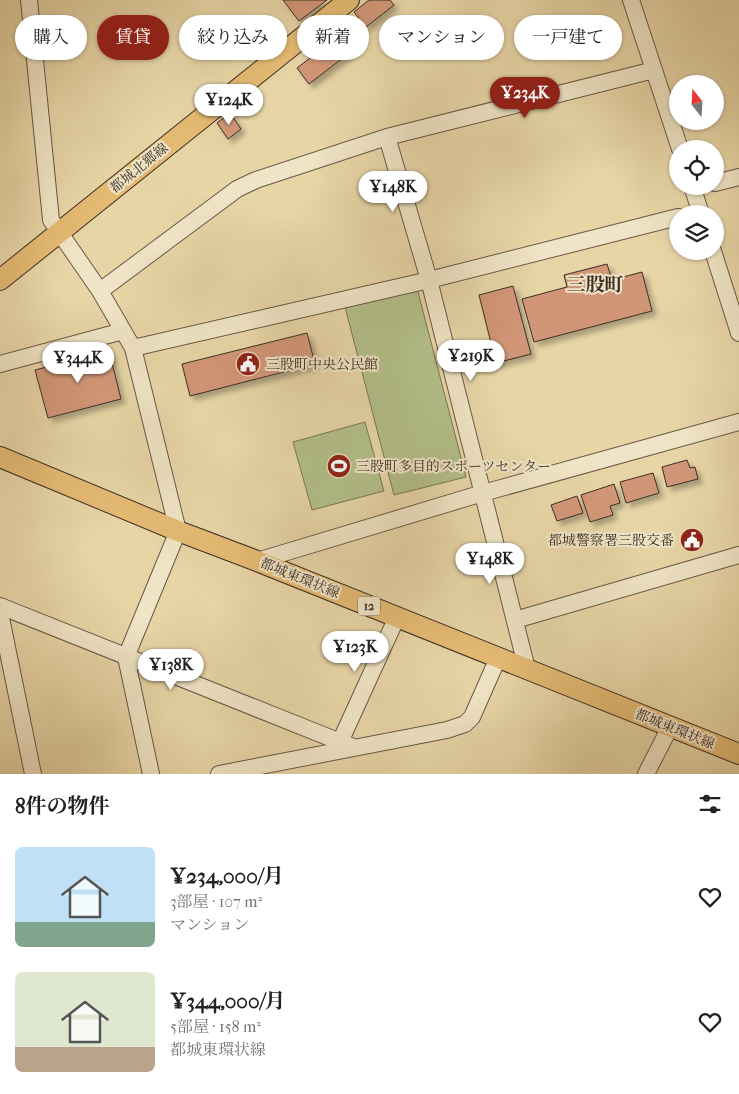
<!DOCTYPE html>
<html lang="ja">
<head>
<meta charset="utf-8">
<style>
	:root { --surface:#fff; --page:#f2f2f2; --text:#222; --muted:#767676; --accent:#8f2418 }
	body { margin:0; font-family:"IM FELL French Canon","Noto Serif JP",serif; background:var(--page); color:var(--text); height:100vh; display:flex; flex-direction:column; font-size:19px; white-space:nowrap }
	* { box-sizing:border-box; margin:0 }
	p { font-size:16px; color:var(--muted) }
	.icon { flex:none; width:28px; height:28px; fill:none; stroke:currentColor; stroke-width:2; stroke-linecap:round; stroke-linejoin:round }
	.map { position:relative; height:774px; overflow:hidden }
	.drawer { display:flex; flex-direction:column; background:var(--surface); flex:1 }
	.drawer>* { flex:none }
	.guide { position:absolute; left:15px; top:15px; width:710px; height:45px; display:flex; gap:10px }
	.needle { width:32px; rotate:342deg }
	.tools { position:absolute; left:669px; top:75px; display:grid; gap:10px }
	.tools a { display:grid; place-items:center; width:55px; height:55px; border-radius:50%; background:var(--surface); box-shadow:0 1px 4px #0004; font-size:25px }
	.price { position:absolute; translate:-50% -42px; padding:0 11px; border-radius:18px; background:#fff; color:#222; font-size:16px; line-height:32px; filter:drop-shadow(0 1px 2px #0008) }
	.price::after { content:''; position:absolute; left:50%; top:30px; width:15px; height:11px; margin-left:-8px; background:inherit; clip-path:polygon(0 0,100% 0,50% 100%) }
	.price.on { background:var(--accent); color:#fff }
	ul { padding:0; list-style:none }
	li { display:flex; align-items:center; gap:15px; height:125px; padding:0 15px }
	li span { display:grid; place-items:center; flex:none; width:140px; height:100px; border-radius:8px; color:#555 }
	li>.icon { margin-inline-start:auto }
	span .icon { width:60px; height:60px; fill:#fffc; stroke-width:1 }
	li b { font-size:21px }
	h2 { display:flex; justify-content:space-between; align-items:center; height:60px; padding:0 15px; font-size:21px }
	.tag { padding:0 18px; border-radius:22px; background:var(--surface); box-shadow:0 1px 4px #0004; font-size:18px; line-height:45px }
	.tag.on { background:var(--accent); color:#fff }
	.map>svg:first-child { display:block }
	.green { fill:#b2be89; stroke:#787658 }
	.building { fill:#d19677; stroke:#3d2e28; filter:url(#shadow) }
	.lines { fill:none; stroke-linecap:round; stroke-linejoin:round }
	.minor-casing { stroke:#685848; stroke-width:18 }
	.major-casing { stroke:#3d2e28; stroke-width:22 }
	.minor { stroke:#efe4c5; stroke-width:16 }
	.major { stroke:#e4ba73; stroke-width:20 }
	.labels { text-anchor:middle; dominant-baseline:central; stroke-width:4; stroke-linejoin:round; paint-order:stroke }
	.shield { fill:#efe4c5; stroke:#726557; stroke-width:1 }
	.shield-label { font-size:12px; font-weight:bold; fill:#3d2e28 }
	.street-label { font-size:14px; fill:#3d2e28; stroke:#efe4c5 }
	.poi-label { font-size:14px; fill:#3d2e28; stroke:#efe4c5; text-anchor:start }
	.district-label { font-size:19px; font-weight:bold; fill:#3d2e28; stroke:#efe4c5 }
</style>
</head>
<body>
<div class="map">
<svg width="739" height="774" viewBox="0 0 739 774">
	<defs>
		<filter id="shadow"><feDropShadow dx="4.5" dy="4.5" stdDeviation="2.5" flood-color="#0004"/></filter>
	</defs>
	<rect width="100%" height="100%" fill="#e7d5a6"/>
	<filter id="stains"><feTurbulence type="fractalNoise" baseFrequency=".004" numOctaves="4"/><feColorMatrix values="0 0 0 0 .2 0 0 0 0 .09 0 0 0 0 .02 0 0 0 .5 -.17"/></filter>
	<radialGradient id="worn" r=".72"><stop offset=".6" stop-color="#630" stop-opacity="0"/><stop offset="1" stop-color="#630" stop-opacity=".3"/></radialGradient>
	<path class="green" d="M417,288l49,189 -72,18 -49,-188z
		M365,422l19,69 -72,19 -19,-68z"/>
	<path class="building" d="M283,0h44l-28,21z
		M369,0h21l4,5 -28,22 -12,-15z
		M340,35l12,16 -43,33 -12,-16z
		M230,113l11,16 -13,10 -11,-16z
		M607,264l5,16 30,-8 10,39 -118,31 -12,-43 45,-12 -3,-12z
		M513,286l18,68 -35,9 -17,-68z
		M307,333l8,31 -125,32 -8,-32z
		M109,351l12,48 -73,19 -13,-48z
		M687,460l3,8 5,-1 3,12 -31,8 -5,-20z
		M653,473l6,20 -33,10 -6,-21z
		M614,484l6,19 -10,3 3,9 -23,7 -9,-27z
		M577,496l6,17 -26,8 -6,-16z"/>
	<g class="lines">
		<g class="minor-casing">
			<path id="minor" d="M29,0l22,220 49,71 33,57 45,183 -52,126 25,117
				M631,0l49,149
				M387,137l42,143 98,389
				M715,183l24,-6
				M692,186l9,28
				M713,251l26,82
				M100,291l125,-93 12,-9 19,-9 131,-43 267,-67
				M133,348l296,-68 249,-63
				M0,364l123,-33
				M257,561l226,-68 256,-71
				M0,606l353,141
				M0,613l33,161
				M515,620l224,-65
				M340,742l57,-125
				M219,774l228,-44 18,-6 7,-7 26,-59
				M646,774l24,-47"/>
		</g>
		<g class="major-casing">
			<path id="major" d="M0,280l349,-280
				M0,457l178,74 79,30 482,193"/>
		</g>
		<use href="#minor" class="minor"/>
		<use href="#major" class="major"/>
	</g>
	<defs>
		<g id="civic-disc" transform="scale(1.25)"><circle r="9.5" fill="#8f2418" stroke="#efe4c5"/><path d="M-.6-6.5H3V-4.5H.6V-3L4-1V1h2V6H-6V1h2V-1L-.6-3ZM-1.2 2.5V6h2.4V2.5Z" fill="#fff"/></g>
		<g id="stadium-disc" transform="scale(1.25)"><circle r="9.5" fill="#8f2418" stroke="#efe4c5"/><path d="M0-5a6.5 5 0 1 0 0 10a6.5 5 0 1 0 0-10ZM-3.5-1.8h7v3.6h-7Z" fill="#fff"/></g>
	</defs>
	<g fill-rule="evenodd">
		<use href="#civic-disc" x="248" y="364"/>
		<use href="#stadium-disc" x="339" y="466"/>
		<use href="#civic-disc" x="692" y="540"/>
	</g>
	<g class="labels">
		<rect class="shield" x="358" y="596.5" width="22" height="19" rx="4"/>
		<g class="shield-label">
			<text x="369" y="606">12</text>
		</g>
		<g class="street-label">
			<text transform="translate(139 168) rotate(-39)">都城北郷線</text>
			<text transform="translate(300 578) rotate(22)">都城東環状線</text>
			<text transform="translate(675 729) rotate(22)">都城東環状線</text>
		</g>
		<g class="poi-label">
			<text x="266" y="364">三股町中央公民館</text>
			<text x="356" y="466">三股町多目的スポーツセンター</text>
			<text x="674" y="540" text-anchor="end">都城警察署三股交番</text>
		</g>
		<g class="district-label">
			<text x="595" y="285">三股町</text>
		</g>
	</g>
	<rect width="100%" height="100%" filter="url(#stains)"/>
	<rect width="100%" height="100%" fill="url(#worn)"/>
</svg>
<div class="tools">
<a><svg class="needle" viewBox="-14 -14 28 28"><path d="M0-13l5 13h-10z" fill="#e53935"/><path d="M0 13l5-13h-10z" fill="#767676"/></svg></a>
<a><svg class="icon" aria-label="locate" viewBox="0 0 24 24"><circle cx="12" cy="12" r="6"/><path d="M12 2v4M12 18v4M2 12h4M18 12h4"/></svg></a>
<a><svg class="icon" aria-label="layers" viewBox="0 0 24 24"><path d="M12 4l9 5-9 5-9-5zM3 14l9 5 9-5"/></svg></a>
</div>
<b class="price on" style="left:525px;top:119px">¥234K</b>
<b class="price" style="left:229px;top:126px">¥124K</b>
<b class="price" style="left:393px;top:213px">¥148K</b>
<b class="price" style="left:471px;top:382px">¥219K</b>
<b class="price" style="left:78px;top:384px">¥344K</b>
<b class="price" style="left:490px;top:585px">¥148K</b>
<b class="price" style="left:355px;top:673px">¥123K</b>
<b class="price" style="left:171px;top:691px">¥138K</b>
<div class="guide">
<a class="tag">購入</a>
<a class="tag on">賃貸</a>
<a class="tag">絞り込み</a>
<a class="tag">新着</a>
<a class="tag">マンション</a>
<a class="tag">一戸建て</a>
</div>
</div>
<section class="drawer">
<h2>8件の物件<svg class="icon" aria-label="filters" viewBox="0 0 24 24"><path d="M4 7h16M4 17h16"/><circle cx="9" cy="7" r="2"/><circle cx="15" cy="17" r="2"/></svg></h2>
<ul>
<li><span style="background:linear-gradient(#bfe0f5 75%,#7fa58c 0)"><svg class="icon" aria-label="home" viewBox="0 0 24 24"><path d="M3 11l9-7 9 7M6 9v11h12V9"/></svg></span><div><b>¥234,000/月</b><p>3部屋 · 107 m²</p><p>マンション</p></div><svg class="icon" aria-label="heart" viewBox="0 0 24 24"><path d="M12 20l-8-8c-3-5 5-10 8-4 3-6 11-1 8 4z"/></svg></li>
<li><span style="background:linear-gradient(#dfe7d0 75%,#b9a48a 0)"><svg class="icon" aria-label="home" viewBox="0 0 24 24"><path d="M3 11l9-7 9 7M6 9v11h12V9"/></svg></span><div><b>¥344,000/月</b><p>5部屋 · 158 m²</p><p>都城東環状線</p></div><svg class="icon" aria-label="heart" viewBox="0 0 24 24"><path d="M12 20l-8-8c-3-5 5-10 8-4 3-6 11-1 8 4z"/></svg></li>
</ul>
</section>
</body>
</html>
